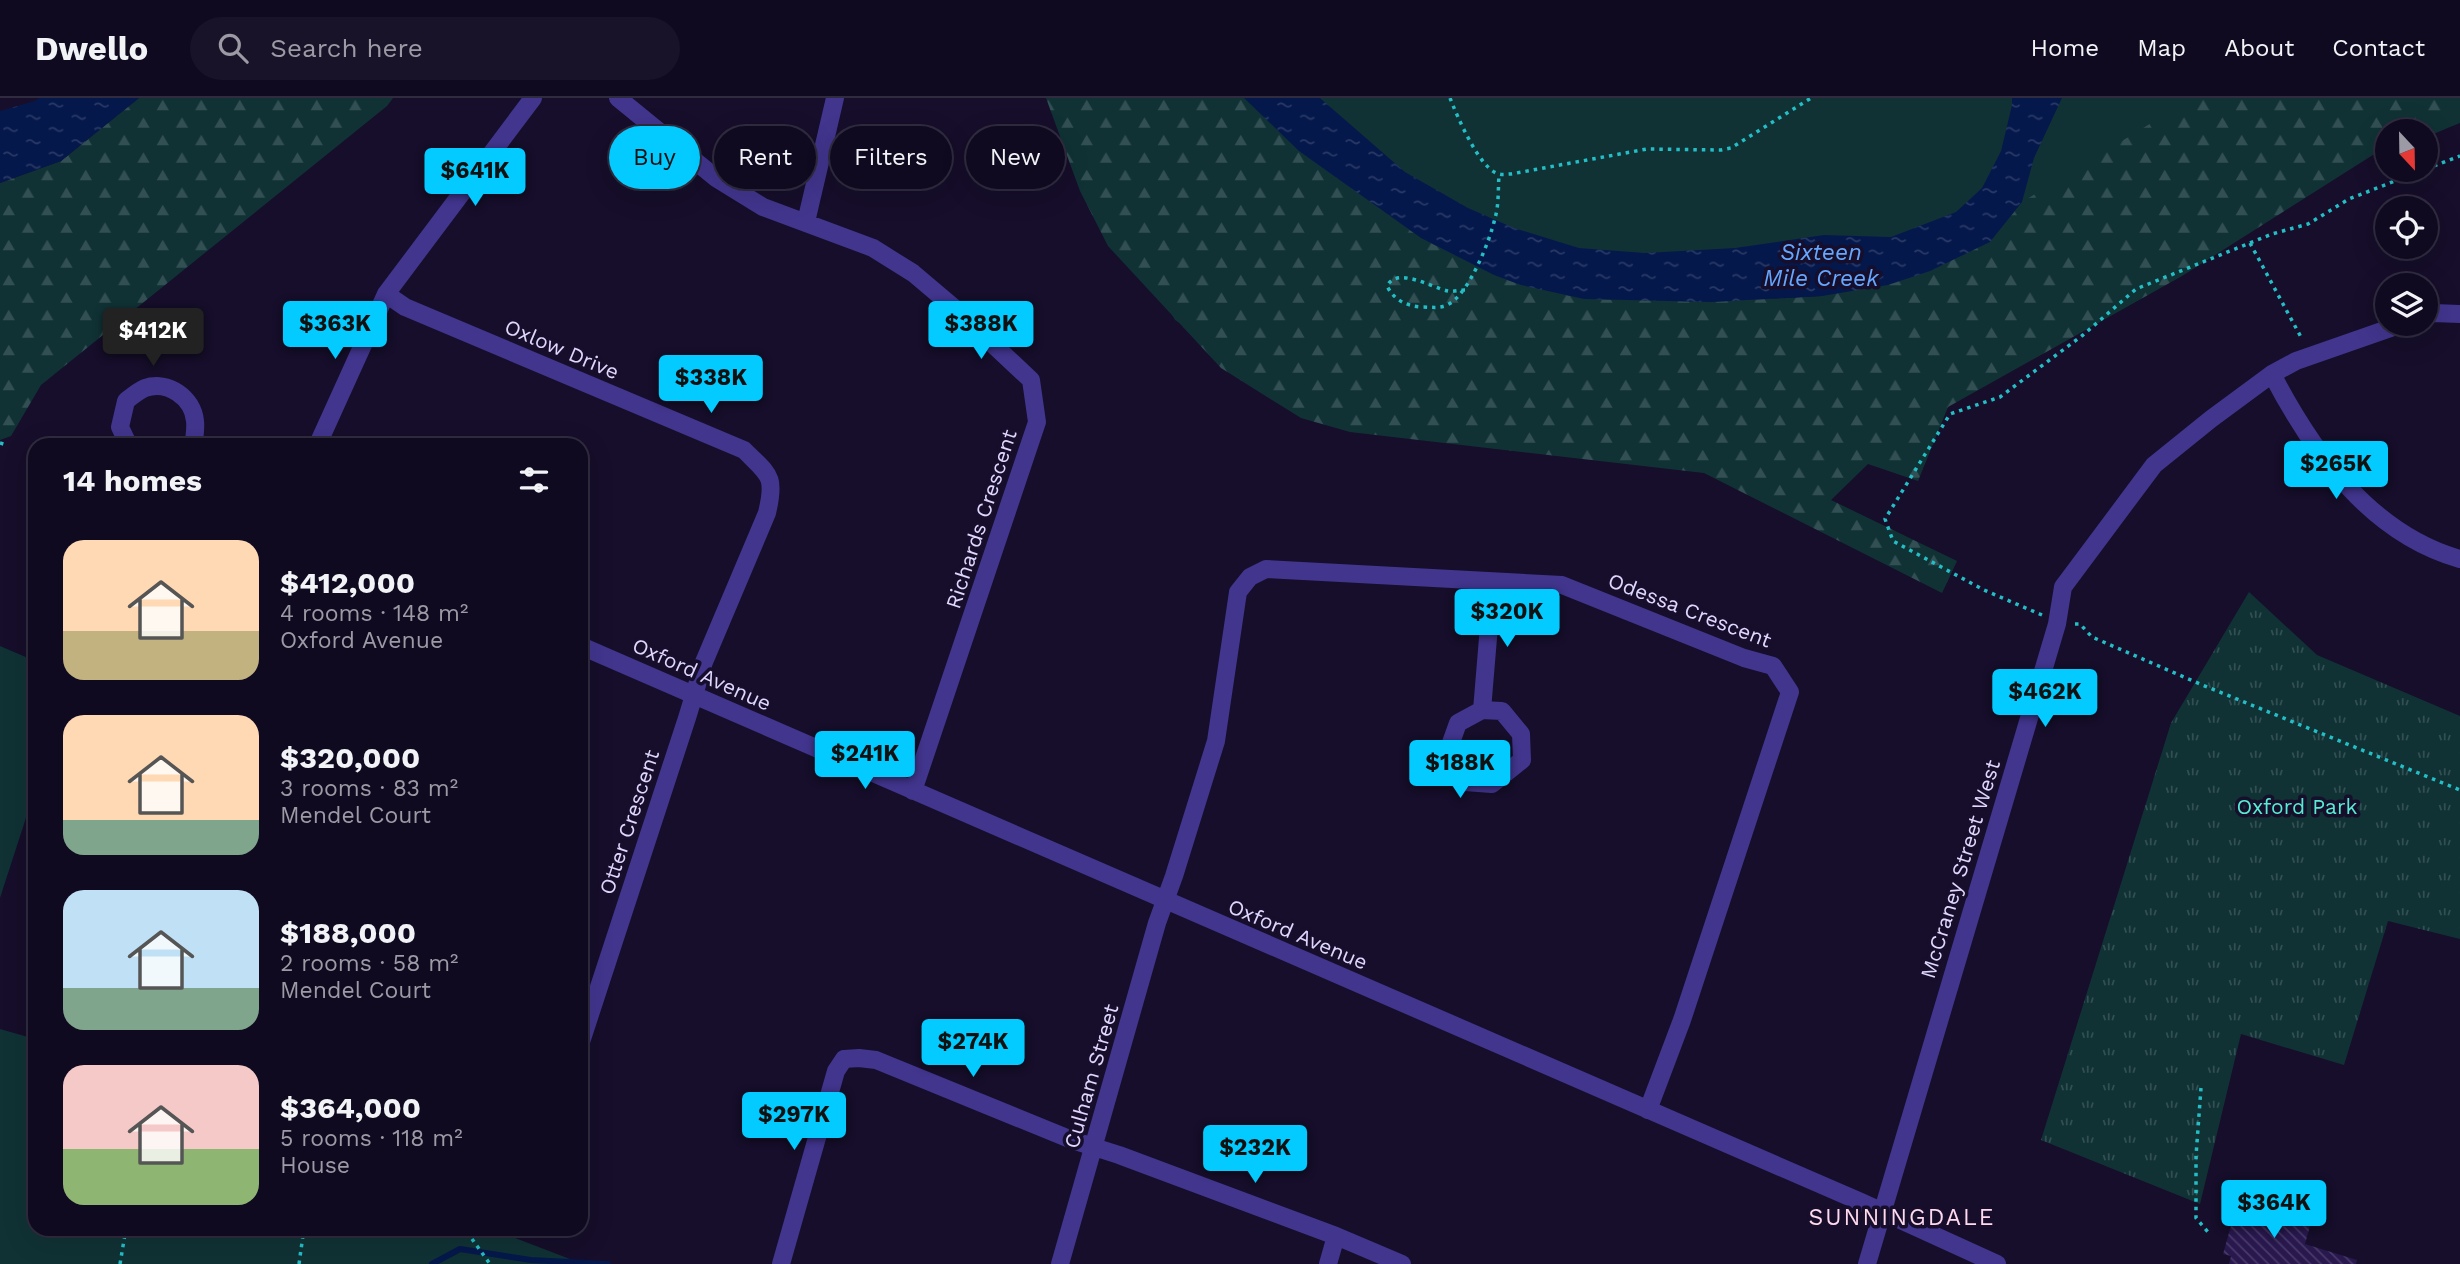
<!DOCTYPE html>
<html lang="en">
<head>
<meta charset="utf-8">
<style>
	:root { --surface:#100a20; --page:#191329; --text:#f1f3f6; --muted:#9c9aa5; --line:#302b3e; --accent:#03cbff }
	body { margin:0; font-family:"Work Sans",sans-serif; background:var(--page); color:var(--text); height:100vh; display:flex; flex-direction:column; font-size:26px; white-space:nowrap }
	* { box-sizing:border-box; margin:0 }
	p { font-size:23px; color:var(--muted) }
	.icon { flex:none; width:38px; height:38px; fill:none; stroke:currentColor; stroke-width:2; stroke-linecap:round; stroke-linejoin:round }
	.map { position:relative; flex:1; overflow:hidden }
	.drawer { position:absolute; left:28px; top:340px; width:560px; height:798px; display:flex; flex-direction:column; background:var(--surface); border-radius:21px; box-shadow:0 7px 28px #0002,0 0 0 2px var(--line) }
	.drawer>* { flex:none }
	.banner { position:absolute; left:609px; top:28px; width:665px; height:63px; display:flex; gap:14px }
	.needle { width:46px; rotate:158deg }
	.tools { position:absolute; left:2375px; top:21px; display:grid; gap:14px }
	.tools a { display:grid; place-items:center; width:63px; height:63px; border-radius:50%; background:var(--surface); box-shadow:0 7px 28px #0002,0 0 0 2px var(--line); font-size:35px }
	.price { position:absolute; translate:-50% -60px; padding:0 16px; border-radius:7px; background:var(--accent); color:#111; font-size:23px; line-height:46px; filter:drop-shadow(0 2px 4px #0008) }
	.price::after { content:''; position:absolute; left:50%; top:42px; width:21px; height:16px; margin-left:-10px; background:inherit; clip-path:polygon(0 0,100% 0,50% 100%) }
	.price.active { background:#222; color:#fff }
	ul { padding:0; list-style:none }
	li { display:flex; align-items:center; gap:21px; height:175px; padding:0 35px }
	li span { display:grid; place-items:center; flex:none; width:196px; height:140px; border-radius:21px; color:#555 }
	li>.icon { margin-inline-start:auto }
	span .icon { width:84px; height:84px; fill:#fffc; stroke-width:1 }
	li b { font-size:30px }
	h2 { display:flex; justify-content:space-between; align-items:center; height:84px; padding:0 35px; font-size:30px }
	.chip { padding:0 24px; border-radius:32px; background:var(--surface); box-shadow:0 7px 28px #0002,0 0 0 2px var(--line); font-size:24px; line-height:63px }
	.chip.active { background:var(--accent); color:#111 }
	header { display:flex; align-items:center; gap:42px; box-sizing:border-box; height:98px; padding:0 35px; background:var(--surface); border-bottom:2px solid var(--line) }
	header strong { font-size:33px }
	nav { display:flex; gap:38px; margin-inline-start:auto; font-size:24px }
	.search { width:490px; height:63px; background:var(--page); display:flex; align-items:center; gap:18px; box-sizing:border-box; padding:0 24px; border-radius:38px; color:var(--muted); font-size:26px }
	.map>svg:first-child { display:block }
	.grass { fill:#103235 }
	.forest { fill:url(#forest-firs) }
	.park { fill:url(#park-tufts) }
	.water { fill:url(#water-ripples) }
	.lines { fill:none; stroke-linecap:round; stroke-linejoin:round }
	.stream { stroke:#05184b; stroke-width:6 }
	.building { fill:url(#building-back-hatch) }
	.path { stroke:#24bec6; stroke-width:3.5; stroke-dasharray:3.5 5; stroke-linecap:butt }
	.minor { stroke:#41358d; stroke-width:18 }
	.labels { text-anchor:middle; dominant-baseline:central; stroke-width:7; stroke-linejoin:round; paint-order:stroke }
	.street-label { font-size:21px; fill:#e0d7ff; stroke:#160e2a }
	.park-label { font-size:21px; fill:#57ebd5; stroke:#160e2a }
	.water-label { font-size:23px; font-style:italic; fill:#65a7ff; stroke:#160e2a }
	.neighbourhood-label { font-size:23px; letter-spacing:2px; fill:#ffd9ed; stroke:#160e2a }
</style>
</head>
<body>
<header>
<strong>Dwello</strong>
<div class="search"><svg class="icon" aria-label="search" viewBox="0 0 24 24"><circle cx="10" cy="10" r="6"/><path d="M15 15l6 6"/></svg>Search here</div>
<nav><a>Home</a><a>Map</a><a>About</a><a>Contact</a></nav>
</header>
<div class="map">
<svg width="2460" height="1166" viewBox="0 0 2460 1166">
	<defs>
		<pattern id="forest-firs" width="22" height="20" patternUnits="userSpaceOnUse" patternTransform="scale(1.75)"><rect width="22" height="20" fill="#103235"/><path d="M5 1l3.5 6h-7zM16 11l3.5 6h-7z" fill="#324f53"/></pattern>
		<pattern id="park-tufts" width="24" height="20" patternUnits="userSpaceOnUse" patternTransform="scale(1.75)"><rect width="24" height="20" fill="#103235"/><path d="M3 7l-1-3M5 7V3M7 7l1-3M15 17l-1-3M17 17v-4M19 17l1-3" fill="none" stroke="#324f53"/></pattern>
		<pattern id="water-ripples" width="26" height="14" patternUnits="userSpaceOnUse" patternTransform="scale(1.75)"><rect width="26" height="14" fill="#05184b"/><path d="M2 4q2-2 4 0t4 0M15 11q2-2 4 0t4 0" fill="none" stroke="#293966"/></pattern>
		<pattern id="building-back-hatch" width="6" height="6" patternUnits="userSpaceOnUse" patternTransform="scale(1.75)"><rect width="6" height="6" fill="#28184d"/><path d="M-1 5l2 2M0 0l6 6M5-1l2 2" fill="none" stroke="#473968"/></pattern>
	</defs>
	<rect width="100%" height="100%" fill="#160e2a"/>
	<path class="grass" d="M1063,0h1397v25l-34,14v-6h-39v19l-105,36 -985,217 -122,-83 -83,-140z
		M0,548l35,15v129l-35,108z
		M0,931l35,10v189l457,1 91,35h-583z"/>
	<path class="forest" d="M139,0h254l-6,8 -346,279 -30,51 -11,4v-257l61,-22z
		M1046,0h198l55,53 122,87 73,37 27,10 63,14 127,3 111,-6 168,-54 32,-40 162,-99 3,-5h273v2l-49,31h-24v15l-205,130 -234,131 -30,74 -50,-17 -37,36 126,61 -15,32 -238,-120 -354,-41 -49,-14 -80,-50 -113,-122 -28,-55z"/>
	<path class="park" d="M2249,494l68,63 143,61v223l-72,-18 -44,144 -103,-31 -41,170 -159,-64 130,-417z"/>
	<path class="water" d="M39,0h100l-78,63 -61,22v-72l35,-10z
		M1244,0h76l85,74 63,36 46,20 65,20 66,5 90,-5 89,-13 67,2 65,-25 26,-24 19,-37 11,-46v-7h50l-28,60 -12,44 -32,40 -60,29 -42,14 -66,11 -111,6 -127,-3 -63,-14 -27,-10 -73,-37 -122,-87z"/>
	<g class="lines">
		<path class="stream" d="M432,1166l28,-15 71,11 77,4"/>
	</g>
	<path class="building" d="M2238,1103l73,21 -6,22 52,16 -1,4h-127l2,-8 -8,-2z"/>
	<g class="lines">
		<path class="path" d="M1450,0c7,18 30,72 49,76 4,1 8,0 12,0l136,-25 74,1 10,-2 80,-50
			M2426,71l34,-13
			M2250,145l52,96
			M1465,192c-6,0 -12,2 -17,1 -15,-3 -51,-25 -61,-5 7,14 19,20 35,21 10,0 18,2 27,-3 20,-11 41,-63 46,-86 4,-13 3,-29 4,-43
			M0,345l7,2
			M2042,517l-58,-25 -91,-49 -8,-22 65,-105 50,-17 83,-62 53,-46 136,-55 36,-10 41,-25 74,-29
			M2075,526h5l12,13 108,47 260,106
			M2201,990l-5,68v62l12,14
			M467,1134l23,32
			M120,1166l6,-36
			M299,1166l5,-36"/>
		<path class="minor" d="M618,0l98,80 47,29 110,41 40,25 39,33 79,74 6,42 -124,369
			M806,124l29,-124
			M386,196l19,13 339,143c25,25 32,25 23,63l-63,149 -17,56 -106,324
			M2426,218l7,-3 27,1
			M2272,276c41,79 99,160 188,185
			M128,346l-8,-17 6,-26c5,-4 12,-10 19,-13 23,-8 48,10 50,33 1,8 -1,16 -1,23
			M318,346l68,-150 147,-196
			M581,548l1280,556 136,62
			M1482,612l20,1 19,23 1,26 -30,24 -27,-2 -17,-31 10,-28z
			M1482,612l9,-108 5,-20
			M781,1166l55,-193 8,-12 15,-1 17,2 196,80 47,15 217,81 66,28
			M1060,1166l97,-341 17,-47 42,-135 22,-149 12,-15 16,-8 296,16 182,73 29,8 17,26 -108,328 -34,90
			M1328,1166l8,-28
			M1867,1166l190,-640 6,-37 91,-122 57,-46 61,-45 24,-13 106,-37"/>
	</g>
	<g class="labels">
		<g class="street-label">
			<text transform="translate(562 251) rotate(23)">Oxlow Drive</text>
			<text transform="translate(981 421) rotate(-72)">Richards Crescent</text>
			<text transform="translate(1690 512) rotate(21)">Odessa Crescent</text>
			<text transform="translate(702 576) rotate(24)">Oxford Avenue</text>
			<text transform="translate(629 724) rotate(-72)">Otter Crescent</text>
			<text transform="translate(1960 771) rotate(-73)">McCraney Street West</text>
			<text transform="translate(1298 836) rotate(23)">Oxford Avenue</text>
			<text transform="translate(1091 978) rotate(-74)">Culham Street</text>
		</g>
		<g class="park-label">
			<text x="2297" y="708">Oxford Park</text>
		</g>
		<g class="water-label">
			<text x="1821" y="154">Sixteen<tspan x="1821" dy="26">Mile Creek</tspan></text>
		</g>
		<g class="neighbourhood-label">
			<text x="1902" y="1119">SUNNINGDALE</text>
		</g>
	</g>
</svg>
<div class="tools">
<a><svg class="needle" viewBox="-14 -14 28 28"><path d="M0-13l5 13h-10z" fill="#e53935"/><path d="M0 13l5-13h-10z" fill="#9c9aa5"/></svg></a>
<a><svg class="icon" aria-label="locate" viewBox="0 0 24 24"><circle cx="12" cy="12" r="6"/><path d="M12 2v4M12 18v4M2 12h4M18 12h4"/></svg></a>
<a><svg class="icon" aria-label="layers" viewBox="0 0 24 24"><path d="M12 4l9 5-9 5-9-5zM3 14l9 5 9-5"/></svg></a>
</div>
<b class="price" style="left:475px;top:110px">$641K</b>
<b class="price" style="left:335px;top:263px">$363K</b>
<b class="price" style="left:981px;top:263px">$388K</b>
<b class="price active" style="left:153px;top:270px">$412K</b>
<b class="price" style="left:711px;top:317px">$338K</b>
<b class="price" style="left:2336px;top:403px">$265K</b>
<b class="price" style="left:1507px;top:551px">$320K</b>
<b class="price" style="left:2045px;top:631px">$462K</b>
<b class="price" style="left:865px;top:693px">$241K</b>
<b class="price" style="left:1460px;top:702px">$188K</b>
<b class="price" style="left:973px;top:981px">$274K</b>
<b class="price" style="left:794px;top:1054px">$297K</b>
<b class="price" style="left:1255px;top:1087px">$232K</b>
<b class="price" style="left:2274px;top:1142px">$364K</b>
<div class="banner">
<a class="chip active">Buy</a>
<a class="chip">Rent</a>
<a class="chip">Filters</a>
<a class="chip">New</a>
</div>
<section class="drawer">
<h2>14 homes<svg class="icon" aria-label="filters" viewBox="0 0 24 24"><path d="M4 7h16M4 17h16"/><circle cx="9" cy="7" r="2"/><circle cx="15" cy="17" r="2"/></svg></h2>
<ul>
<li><span style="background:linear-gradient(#ffd9b3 65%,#c2b280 0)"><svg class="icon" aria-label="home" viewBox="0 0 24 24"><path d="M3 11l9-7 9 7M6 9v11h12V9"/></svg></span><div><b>$412,000</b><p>4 rooms · 148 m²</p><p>Oxford Avenue</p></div></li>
<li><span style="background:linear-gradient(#ffd9b3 75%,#7fa58c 0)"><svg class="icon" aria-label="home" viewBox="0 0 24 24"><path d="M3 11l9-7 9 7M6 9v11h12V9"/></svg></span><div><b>$320,000</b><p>3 rooms · 83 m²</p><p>Mendel Court</p></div></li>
<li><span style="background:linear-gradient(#bfe0f5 70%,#7fa58c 0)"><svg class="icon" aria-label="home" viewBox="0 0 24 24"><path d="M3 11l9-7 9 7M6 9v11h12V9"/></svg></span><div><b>$188,000</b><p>2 rooms · 58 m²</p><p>Mendel Court</p></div></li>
<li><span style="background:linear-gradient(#f6c9c9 60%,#8fb573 0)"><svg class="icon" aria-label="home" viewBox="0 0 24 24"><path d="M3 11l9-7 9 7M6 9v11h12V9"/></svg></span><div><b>$364,000</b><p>5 rooms · 118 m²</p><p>House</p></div></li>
</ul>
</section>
</div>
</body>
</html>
